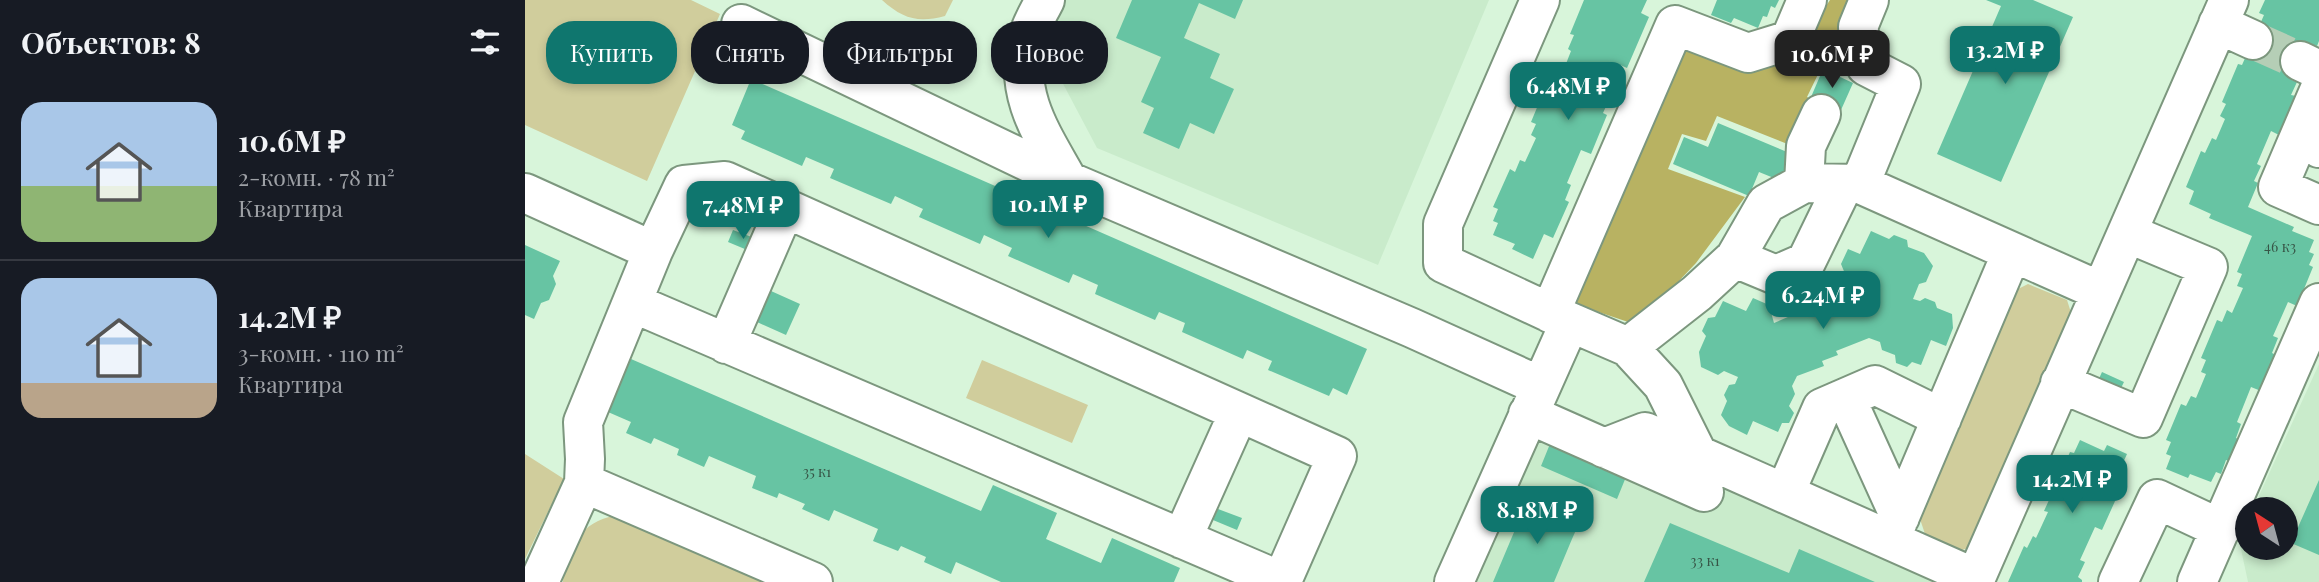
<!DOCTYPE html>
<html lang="ru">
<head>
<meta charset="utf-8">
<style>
	:root { --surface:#171b24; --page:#242831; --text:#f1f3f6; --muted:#9ea1a6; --line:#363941; --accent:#0f766e }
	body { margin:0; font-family:"Playfair Display",serif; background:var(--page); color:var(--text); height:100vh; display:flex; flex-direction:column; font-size:26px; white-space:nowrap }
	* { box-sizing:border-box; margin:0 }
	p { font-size:23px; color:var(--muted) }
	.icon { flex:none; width:38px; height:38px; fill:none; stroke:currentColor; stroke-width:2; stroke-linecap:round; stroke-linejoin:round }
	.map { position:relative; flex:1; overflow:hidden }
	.drawer { display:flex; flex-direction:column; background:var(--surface); width:525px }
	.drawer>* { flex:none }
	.top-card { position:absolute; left:21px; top:21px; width:665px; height:63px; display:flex; gap:14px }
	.needle { width:46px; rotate:324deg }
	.tools { position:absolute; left:1710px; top:497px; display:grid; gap:14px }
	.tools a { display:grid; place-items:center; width:63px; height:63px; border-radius:50%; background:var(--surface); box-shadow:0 4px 10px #0003; font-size:35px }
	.price { position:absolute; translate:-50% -60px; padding:0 16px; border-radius:14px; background:var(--accent); color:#fff; font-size:23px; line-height:46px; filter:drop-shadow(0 2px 4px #0008) }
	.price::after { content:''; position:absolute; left:50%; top:42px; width:21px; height:16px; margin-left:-10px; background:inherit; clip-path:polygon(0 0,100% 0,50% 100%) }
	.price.current { background:#222; color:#fff }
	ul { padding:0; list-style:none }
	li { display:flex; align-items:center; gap:21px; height:175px; padding:0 21px }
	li+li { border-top:2px solid var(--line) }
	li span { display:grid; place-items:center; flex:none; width:196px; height:140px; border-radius:21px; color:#555 }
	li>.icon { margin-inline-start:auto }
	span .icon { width:84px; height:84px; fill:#fffc; stroke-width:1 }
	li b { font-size:30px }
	h2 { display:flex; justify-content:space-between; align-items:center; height:84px; padding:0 21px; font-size:30px }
	.tag { padding:0 24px; border-radius:28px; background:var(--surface); box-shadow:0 4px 10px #0003; font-size:24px; line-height:63px }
	.tag.current { background:var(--accent); color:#fff }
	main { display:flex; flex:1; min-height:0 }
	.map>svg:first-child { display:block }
	.built { fill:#c9ebcb }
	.green { fill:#d0cd9c }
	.forest { fill:#b8b262 }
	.building { fill:#67c4a3 }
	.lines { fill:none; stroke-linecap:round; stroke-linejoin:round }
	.minor-tunnel { stroke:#b5ceb6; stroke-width:38; stroke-dasharray:38 19; stroke-linecap:butt }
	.minor-casing { stroke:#7c977e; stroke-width:42 }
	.minor { stroke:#fff; stroke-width:38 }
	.labels { text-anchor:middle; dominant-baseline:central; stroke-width:6; stroke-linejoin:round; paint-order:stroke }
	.number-label { font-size:14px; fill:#375647 }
</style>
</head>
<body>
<main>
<section class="drawer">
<h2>Объектов: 8<svg class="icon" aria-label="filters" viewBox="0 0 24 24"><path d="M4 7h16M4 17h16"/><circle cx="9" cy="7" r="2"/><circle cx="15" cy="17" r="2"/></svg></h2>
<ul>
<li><span style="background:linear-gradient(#a9c7e8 60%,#8fb573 0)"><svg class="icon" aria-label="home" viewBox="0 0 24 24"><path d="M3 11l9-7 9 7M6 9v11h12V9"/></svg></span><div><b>10.6M ₽</b><p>2-комн. · 78 m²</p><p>Квартира</p></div></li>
<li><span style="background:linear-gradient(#a9c7e8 75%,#b9a48a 0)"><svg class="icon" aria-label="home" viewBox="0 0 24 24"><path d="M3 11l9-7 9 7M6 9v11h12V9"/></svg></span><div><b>14.2M ₽</b><p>3-комн. · 110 m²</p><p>Квартира</p></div></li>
</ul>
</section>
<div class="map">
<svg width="1794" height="582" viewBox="0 0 1794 582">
	<rect width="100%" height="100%" fill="#d8f5da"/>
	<path class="built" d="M536,0h428l-111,265 -281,-117 -55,-104z
		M1794,364v218h-71l-9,-42 8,-17v25h38v-39h-32z
		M1022,409l396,173h-472z"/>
	<path class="green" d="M0,0h166l29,14 -73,167 -122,-56z
		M357,0h71l-8,16c-27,7 -42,3 -63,-16z
		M1503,284l39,16 7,22 -96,223 -16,5 -37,-16 -6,-18 97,-226z
		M457,360l106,45 -16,38 -106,-45z
		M0,454l39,25 -39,80z
		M90,516l152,66h-204c1,-31 19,-62 52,-66z"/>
	<path class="forest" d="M1305,0h28l-7,76 -28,-12 -16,33 12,6 -24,44 -78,-31 -11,25 -24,-7 -14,35 77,28 -49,66 -59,62 -71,-24 112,-257 119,6z"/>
	<path class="building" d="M607,0h111l-8,19 -36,-16 -15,35 36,16 -10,24 24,11 -20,45 -24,-11 -11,26 -36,-16 11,-25 -13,-6 20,-45 -45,-19z
		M1059,0h63l-6,13 8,4 -22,51 -9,-4 -15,36 5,2 -5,11 4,2 -16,39 -10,-4 -14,33 4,2 -6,15 4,2 -16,36 -9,-4 -11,25 -21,-10 3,-5 -22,-9 5,-12 -5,-2 5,-12 -5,-2 17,-38 5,3 5,-12 5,2 11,-24 -5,-3 5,-11 -5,-2 15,-36 4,1 7,-16 5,3 9,-23 -3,-2 6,-14 -4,-1z
		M1192,0h62l-4,8 -4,-2 -4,11 -4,-1 -5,12 -24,-10 -3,5 -20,-8z
		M1461,0h47l40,17 -72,165 -64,-28 64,-148z
		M1740,0h54v41l-2,5 -9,-3 -16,37 5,2 -6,13 5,1 -17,39 -8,-4 -14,33 4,2 -7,15 4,2 -10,24 46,20 -2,4 22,9 -5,12 5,2 -5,11 4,2 -16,39 -9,-4 -15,34 5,2 -6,15 4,2 -15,36 -10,-4 -14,35 4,2 -5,14 4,2 -9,22 -5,-2 -5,14 -5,-2 -5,10 -21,-8 -2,4 -22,-9 5,-13 -5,-2 5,-12 -5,-2 15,-36 5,2 5,-10 5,2 10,-24 -5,-2 5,-12 -5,-2 16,-38 5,2 5,-12 5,3 11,-25 -6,-2 5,-12 -5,-2 15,-36 -43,-18 2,-4 -22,-10 5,-13 -8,-4 15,-36 4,2 7,-15 4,2 9,-21 -5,-3 6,-12 -4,-2 16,-38 4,1 22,-50 -5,-2z
		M1298,69l30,14 -12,27 -30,-13z
		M226,79l616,270 -20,46 -14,-7 -4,8 -61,-26 4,-9 -25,-11 -4,9 -61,-27 3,-9 -26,-11 -4,8 -60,-26 3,-9 -25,-11 -4,9 -61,-27 4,-8 -28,-13 -4,9 -61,-27 4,-8 -28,-13 -4,8 -61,-26 4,-9 -28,-12 -4,9 -61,-27 4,-8 -13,-6z
		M1193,123l74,31 -11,27 -22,-9 -10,24 -76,-32 11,-27 24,10z
		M208,230l24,9 -5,13 -24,-10z
		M1346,231l18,8 5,-4 13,5 1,7 16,6 9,13 -7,16 -7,2 -6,15 7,2 5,-3 10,4 2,6 15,6 1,14 -7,18 -15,-6 -10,25 -9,-3 -5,5 -11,-4 -1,-8 -13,-5 -2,-8 -11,-4 -33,13 2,4 -16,6 2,5 -27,10 -5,10 3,8 -6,12 5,7 -5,10h-7l-4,9 -25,-11 -6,14 -18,-9 -8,-11 6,-14 -3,-6 5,-10 6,-1 3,-7 -14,-6 -6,4 -17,-8 -2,-15 7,-16 -4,-5 6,-13 7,-1 8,-16 23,10 7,-13 16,7 5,18 44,-19 -4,-9 34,-14 -7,-17 7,-15 12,5z
		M0,245l35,16 -7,15 3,8 -7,16 -8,3 -7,16 -9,-4z
		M246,291l29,13 -14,31 -29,-13z
		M106,359l350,152 12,-26 64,28 -11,26 55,24 11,-25 68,30 -6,14h-173l-45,-20 -5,12 -27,-12 2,-5 -25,-11 -3,5 -25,-10 5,-12 -44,-19 -5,11 -27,-12 3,-5 -26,-11 -2,5 -25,-10 4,-12 -47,-20 -5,11 -27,-12 2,-6 -25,-11 -3,6 -25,-11 5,-11 -23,-10z
		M1577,372l22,10 -5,10 -22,-9z
		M1027,439l76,33 -11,27 -76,-33z
		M1555,440l24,11 3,-6 20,9 -10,22 8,3 -23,51 -7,-3 -15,33 5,2 -7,15 4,3v2h-74l16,-36 3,2 6,-12 3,2 12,-26 -4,-1 5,-11 -4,-2 17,-37 3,2 5,-11 4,1z
		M1794,480v75l-28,-12z
		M1003,499l52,22 -8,18 -18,43h-61z
		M693,509l24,9 -5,12 -24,-10z
		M1145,523l119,50 10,-24 76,33h-231z"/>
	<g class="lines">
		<path class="minor-tunnel" d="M1728,40l47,21"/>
		<g class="minor-casing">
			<path id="minor" d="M520,0c-6,12 -15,26 -18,40 -13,56 15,94 41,141
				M216,24l327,157 344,147 128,58
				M1693,24l35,16
				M1775,61l19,9
				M1794,91l-18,42 18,15
				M1776,133l-23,54 41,18
				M1279,183l2,-37 15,-32
				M1335,184l41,-100 -35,-18 -8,-39 11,-27
				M0,193l128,58
				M1210,258l41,17 30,-13 38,-78
				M108,303l650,279
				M1025,313l125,-288 73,28 42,-13 17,-40
				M1045,322l58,25 35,38 35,70 277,123
				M201,344l59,-136
				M1103,347l69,-54 38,-35 31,-54 38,-21 56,1 240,107
				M1535,383l83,35 65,-151 -81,-34
				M1321,398l54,119
				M1003,414l176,78
				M1079,448l41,-16 53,23
				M59,483l1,-24 -2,-37 70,-171 31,-66 41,-4 612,275 -55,125
				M1260,493l37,-85 53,-23 67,33
				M657,539l57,-127
				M1365,540l122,-288
				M14,582l45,-99 229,99
				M929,582l116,-260 -127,-59v-39l97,-224
				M1449,582l255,-582
				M1593,582l39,-83 64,30
				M1672,582l122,-279"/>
		</g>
		<use href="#minor" class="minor"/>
	</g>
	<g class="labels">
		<g class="number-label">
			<text x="1755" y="246">46 к3</text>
			<text x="292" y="471">35 к1</text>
			<text x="1180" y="560">33 к1</text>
		</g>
	</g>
</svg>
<div class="tools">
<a><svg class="needle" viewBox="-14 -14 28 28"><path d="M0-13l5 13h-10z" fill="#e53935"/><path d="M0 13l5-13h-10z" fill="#9ea1a6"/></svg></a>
</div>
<b class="price" style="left:1480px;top:86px">13.2M ₽</b>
<b class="price current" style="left:1307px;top:90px">10.6M ₽</b>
<b class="price" style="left:1043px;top:122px">6.48M ₽</b>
<b class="price" style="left:523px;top:240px">10.1M ₽</b>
<b class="price" style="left:218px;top:241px">7.48M ₽</b>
<b class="price" style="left:1298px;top:331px">6.24M ₽</b>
<b class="price" style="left:1547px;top:515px">14.2M ₽</b>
<b class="price" style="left:1012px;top:546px">8.18M ₽</b>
<div class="top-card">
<a class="tag current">Купить</a>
<a class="tag">Снять</a>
<a class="tag">Фильтры</a>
<a class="tag">Новое</a>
</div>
</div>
</main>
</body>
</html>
